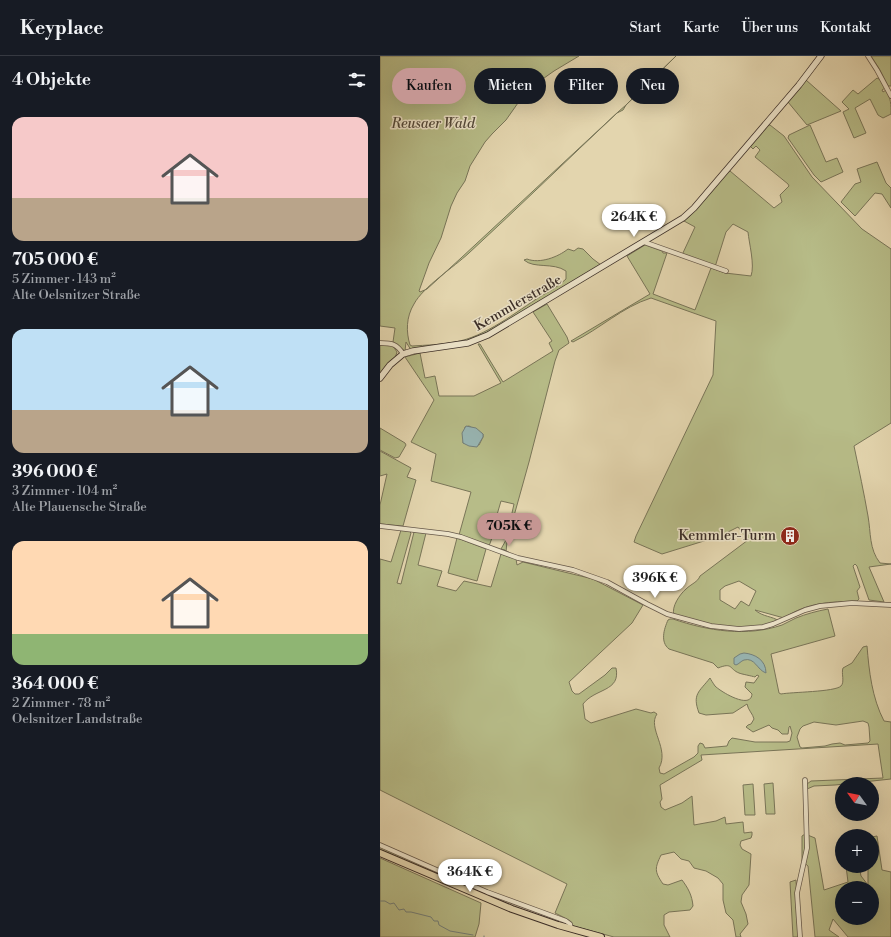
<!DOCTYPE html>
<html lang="de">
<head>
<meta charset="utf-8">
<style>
	:root { --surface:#171b24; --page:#242831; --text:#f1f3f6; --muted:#9ea1a6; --line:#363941; --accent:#c59692 }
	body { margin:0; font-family:"Libre Bodoni",serif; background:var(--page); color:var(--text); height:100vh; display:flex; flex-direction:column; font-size:15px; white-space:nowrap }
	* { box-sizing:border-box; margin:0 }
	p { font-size:13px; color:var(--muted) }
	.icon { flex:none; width:22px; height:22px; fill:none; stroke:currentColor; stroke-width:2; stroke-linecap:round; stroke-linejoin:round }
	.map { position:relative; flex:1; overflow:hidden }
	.details { display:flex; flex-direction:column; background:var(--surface); width:380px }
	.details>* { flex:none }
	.hud { position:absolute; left:12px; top:12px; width:380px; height:36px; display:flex; gap:8px }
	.needle { width:26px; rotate:303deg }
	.fabs { position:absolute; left:455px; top:721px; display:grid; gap:8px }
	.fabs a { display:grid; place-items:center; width:44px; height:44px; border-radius:50%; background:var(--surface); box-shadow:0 4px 16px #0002; font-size:20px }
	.price { position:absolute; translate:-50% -34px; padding:0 9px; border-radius:14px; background:#fff; color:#222; font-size:13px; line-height:26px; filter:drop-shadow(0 1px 2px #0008) }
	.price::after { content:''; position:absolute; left:50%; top:24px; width:12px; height:9px; margin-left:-6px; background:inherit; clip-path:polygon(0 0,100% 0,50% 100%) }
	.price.current { background:var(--accent); color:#111 }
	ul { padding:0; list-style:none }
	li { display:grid; align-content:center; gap:8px; height:212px; padding:0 12px }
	li span { display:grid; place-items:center; height:124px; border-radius:12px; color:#555 }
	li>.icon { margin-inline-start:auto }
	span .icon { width:72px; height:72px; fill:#fffc; stroke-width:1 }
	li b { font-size:17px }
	h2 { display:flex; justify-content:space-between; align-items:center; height:48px; padding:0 12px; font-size:17px }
	.tag { padding:0 14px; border-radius:18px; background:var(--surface); box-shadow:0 4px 16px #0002; font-size:14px; line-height:36px }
	.tag.current { background:var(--accent); color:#111 }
	header { display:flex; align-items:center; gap:24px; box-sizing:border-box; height:56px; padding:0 20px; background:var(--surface); border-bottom:1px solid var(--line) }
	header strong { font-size:19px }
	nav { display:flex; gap:22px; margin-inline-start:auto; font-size:14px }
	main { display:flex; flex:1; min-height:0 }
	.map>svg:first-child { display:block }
	.green { fill:#b7bc88; stroke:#797558; fill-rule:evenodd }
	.water { fill:#98b6b4; stroke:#73807c }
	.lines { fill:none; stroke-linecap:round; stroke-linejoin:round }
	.stream { stroke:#73807c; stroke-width:1 }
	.street-casing { stroke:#65584a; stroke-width:5.5 }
	.secondary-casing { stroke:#3b2e28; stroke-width:7 }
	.primary-casing { stroke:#3b2e28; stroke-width:8 }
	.street { stroke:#ede4ca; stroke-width:4 }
	.secondary { stroke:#ede4ca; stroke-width:5.5 }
	.primary { stroke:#e3d5ae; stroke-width:6 }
	.labels { text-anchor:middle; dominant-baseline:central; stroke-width:3; stroke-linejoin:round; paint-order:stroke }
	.park-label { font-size:14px; font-style:italic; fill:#544a3b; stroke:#ede4ca }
	.street-label { font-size:14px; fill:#3b2e28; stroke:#ede4ca }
	.poi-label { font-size:14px; fill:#3b2e28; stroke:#ede4ca; text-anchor:end }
</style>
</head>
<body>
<header>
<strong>Keyplace</strong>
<nav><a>Start</a><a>Karte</a><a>Über uns</a><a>Kontakt</a></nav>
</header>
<main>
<section class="details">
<h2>4 Objekte<svg class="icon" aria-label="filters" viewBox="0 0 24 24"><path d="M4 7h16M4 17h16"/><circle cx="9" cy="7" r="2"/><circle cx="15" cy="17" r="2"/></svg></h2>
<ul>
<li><span style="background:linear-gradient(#f6c9c9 65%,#b9a48a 0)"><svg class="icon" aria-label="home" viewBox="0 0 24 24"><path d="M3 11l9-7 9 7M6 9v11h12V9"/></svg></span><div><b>705 000 €</b><p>5 Zimmer · 143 m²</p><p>Alte Oelsnitzer Straße</p></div></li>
<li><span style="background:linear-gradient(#bfe0f5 65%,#b9a48a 0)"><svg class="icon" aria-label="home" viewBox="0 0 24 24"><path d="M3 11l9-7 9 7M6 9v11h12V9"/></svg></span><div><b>396 000 €</b><p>3 Zimmer · 104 m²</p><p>Alte Plauensche Straße</p></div></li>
<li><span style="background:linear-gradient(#ffd9b3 75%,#8fb573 0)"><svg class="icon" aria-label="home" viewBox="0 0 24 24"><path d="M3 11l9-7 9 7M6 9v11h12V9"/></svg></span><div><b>364 000 €</b><p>2 Zimmer · 78 m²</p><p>Oelsnitzer Landstraße</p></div></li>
</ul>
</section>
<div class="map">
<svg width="511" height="881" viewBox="0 0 511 881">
	<rect width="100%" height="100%" fill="#e3d5ae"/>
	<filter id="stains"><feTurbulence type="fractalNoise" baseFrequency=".005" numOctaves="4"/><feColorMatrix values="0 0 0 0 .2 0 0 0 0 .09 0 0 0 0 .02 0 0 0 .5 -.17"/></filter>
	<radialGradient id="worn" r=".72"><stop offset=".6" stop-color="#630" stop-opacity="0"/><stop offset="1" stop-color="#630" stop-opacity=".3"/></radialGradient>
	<path class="green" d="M0,0h199l-25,15 -17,12 -5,7 -7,3 -19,27 -14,14 -7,8 -15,24 -5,15 -8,12 -6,13 -10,32 -12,25 -10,28 1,1 7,-3 34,-31 157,-146 8,-7 50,-49 -50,49 -3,5 -6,3c-50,47 -98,94 -148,140 -15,14 -46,34 -55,51 -8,13 -8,28 -4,41l2,1c14,-1 29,-1 43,-4 30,-5 61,-30 86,-46 9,-5 18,-10 25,-17v-8c-13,-9 -32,-2 -42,-11l3,-1c13,5 31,-2 41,-10l6,2 4,-3 5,1 10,10 8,6 -105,63 -29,14 -56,8 -5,-8 -1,9 -12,-9 2,-14 -15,-2z
		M491,0h20v30h-3l-8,-16z
		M497,22l4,2 4,8 -3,2 1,2 3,-2c5,8 5,15 5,24l-8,4 -5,-3 -8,-16 -15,9 11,25 -12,5 -11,-26 6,-3 -7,-7 11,-12 5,4z
		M426,24l35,31 -34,14 -19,-23z
		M388,69h2l14,11 28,41 50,52 29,20v174l-37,23c5,24 10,47 14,70 3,17 1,33 12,47l11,1 -22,3 15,35 -15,-2 -12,-34 -2,-2 -2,2 7,21 -3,4 2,8 -2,2c-27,1 -49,1 -73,17l-29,-8c8,7 17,6 24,11 -7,2 -14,5 -22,6 -28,4 -56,-5 -83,-12 -3,-8 6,-21 12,-26 5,-5 12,-7 14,-13l48,-36 -10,-13 -18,9 -58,18 -28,-12 2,-6 77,-161 3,-54 -65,-23c-29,9 -51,31 -78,44l-2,-1 79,-47 -23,-38 18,-11 17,6 1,2h4l-14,41 42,16 16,-42 14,5 26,3c4,-11 -2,-33 -3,-44l-15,-8 -7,8 -11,35 -33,-12 13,-28 -11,-6 6,-5 37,-44 3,-1 44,37 8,-6 -2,-7 9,-9 -1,-2 -33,-27 5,-7 -4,-4 -3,3 -3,-3zM359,525l17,10 -7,15 -8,-5 -6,8 -15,-9v-10l5,-4z
		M430,69l16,37 11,-4 6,14 -22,10 -7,-7 -26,-37 1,-3z
		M497,106l9,21 5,5v20l-9,-14 -7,-1 -20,23 -14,-14 14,-18 6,-2 -4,-13z
		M167,248l20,33 2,6 -10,7 -4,11 -26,101 -22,79 -1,11 -1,-2 -4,-1 5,-9 8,-36 -13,-3 -7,24 2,2 -7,19 -30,-11 12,-43 -40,-11 5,-27 -25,-12 23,-42 -29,-43 15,-4 5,25 10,-2 4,20h35l27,-13 -23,-39h2l23,38 50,-31 -4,-8 3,-2 -19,-29zM89,370l14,8v3l-4,8 -16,-2 2,-16z
		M0,289l13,1 4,6 -2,6 -15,16z
		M0,372l25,15 1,2 -7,12 -4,1 -15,-8z
		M0,395l31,17 -4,9 9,3 -13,46 -23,-2v-19l7,-31 -7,2z
		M21,474l8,1 2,2 -14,50 4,1 13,-52 12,1 -8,32 24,6 -5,15 19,5 8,-10 27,6 10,-33 15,5 1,6 6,-3 70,17 50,26 -11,18 -63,59 3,9 3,3h4l26,-19 7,-7h4c5,24 -21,20 -33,36l2,15 6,4 45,-14 15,4 3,-1 3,2c-10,14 13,35 2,54l1,5 4,1 30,-17 4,-4v-7l2,-3 3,1 2,4 22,-2 2,-5 3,-3 23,4h32l3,-1 2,-8 -2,-7 -1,1 -1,7h-6l-4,-4 -6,-2 -3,-3 -16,7 -7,-5 2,-2 3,-1 3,-5c-1,-5 -6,-9 -7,-15l-14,9 -27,2 -7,-2c-7,-19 0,-21 11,-35 1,2 3,5 5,8 6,6 36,24 37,8l-7,-7 1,-5 8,1 5,-7 -2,-1 -2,2c-3,-1 -14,-3 -16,-4 -10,-4 -6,-11 -21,-5l-5,-5 -44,-14c-9,-7 -5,-20 -1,-29l2,-1h3c35,12 74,18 109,6 5,-2 9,-5 14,-7 10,-4 21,-7 32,-9l7,27 -64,18 8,39 2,1c10,-2 54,-2 60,-8 4,-4 0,-13 2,-18l9,-5 11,-16 4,-1c2,25 5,52 17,75l7,1v57l-56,6 -21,1 -7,3v-5l4,-3 72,-3 -5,-34 -177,11 1,5 -42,25 2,14 -2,3 1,5 4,3 17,-7 10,-7 2,29 22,-4 9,-4 1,7 17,-2 1,11 8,-1v3l-1,3 -10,3 -1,4 2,4 9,5 -2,31 -7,10 -1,7 5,12 2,10 -8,10 1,3h-5l-3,-17 -7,-7 -3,-13v-16l-5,-6 -12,-7 -12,-3 -5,-7 -8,-2 -7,-7 -13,3c-6,13 -7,16 2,29l5,1 14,-5c6,8 10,15 11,26l-3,4 -21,2 -5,3v10l6,12h-56l-41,-11 -6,-7 -12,-6 12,-29 -187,-94v-231l11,3zM483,665l5,2 1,4 1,14 -2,2 -23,2 -5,-2 -8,1 -7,2 -23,2 -2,-1 -3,-10 3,-8 3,-3 11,-4 22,3z
		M77,482l29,11 -9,32 -29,-8z
		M393,727l2,31h-9l-2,-30z
		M373,728l2,31h-10l-2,-30z
		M425,778l10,4 9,52 24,-8 -2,-16h13l2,10 7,9v-19h4v-29l5,-1 5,34 9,2v65h-43l-15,-18 -4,11 10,7h-24l-7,-71 -6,-5v-25zM462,832h30v30h-30z
		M0,790l91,40 -1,3 -90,-39z
		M0,802l101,45 -2,21 -4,13h-95z
		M416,824l3,57h-6l-3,-55z"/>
	<path class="water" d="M86,370l10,2 7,6v3l-6,10 -8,-1 -6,-3 -1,-10z
		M364,597c11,1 22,7 22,20 -9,-3 -11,-16 -22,-13 -3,1 -5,4 -8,5l-2,-1v-6l6,-4z"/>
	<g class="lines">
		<path class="stream" d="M0,845h5l5,3 4,-1 5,7 5,-1 2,3h5l20,5 3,4h4l1,4 11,6 23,4
			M104,880v1"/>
		<g class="street-casing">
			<path id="street" d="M488,0l9,14 14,26
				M264,186l82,29
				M0,287c12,0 17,1 23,11
				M0,470l68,8 13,3 57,21 55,12 34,12 40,22 20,10 44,12 28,3 24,-2 10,-3 32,-14 15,-4 32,-3 39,2
				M0,789l107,47 79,29 4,3 1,5
				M420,881l-3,-44 10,-45 -2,-68"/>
		</g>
		<g class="secondary-casing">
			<path id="secondary" d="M0,322l10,-13 13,-11 10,-3 55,-8 20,-8 195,-117 11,-10 105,-123 22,-29"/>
		</g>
		<g class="primary-casing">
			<path id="primary" d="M0,797l132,56 46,16 43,12"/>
		</g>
		<use href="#street" class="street"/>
		<use href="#secondary" class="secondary"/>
		<use href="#primary" class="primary"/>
	</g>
	<defs>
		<g id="building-disc" transform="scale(1)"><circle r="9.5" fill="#8f2418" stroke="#ede4ca"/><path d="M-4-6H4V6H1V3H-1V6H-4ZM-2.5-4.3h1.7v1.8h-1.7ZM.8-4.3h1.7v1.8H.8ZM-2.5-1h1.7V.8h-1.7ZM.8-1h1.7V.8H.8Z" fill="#fff"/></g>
	</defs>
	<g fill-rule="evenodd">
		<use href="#building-disc" x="410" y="480"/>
	</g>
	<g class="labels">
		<g class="park-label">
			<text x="53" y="68">Reusaer Wald</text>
		</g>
		<g class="street-label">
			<text transform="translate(138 247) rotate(-30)">Kemmlerstraße</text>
		</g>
		<g class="poi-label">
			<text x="396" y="480">Kemmler-Turm</text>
		</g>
	</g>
	<rect width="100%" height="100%" filter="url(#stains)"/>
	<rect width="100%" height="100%" fill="url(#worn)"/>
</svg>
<div class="fabs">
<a><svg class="needle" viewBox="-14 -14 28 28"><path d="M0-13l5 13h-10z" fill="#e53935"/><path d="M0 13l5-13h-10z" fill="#9ea1a6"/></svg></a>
<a>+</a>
<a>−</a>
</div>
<b class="price" style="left:254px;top:182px">264K €</b>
<b class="price current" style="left:129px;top:491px">705K €</b>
<b class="price" style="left:275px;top:543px">396K €</b>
<b class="price" style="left:90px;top:837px">364K €</b>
<div class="hud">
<a class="tag current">Kaufen</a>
<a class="tag">Mieten</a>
<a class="tag">Filter</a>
<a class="tag">Neu</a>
</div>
</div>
</main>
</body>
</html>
